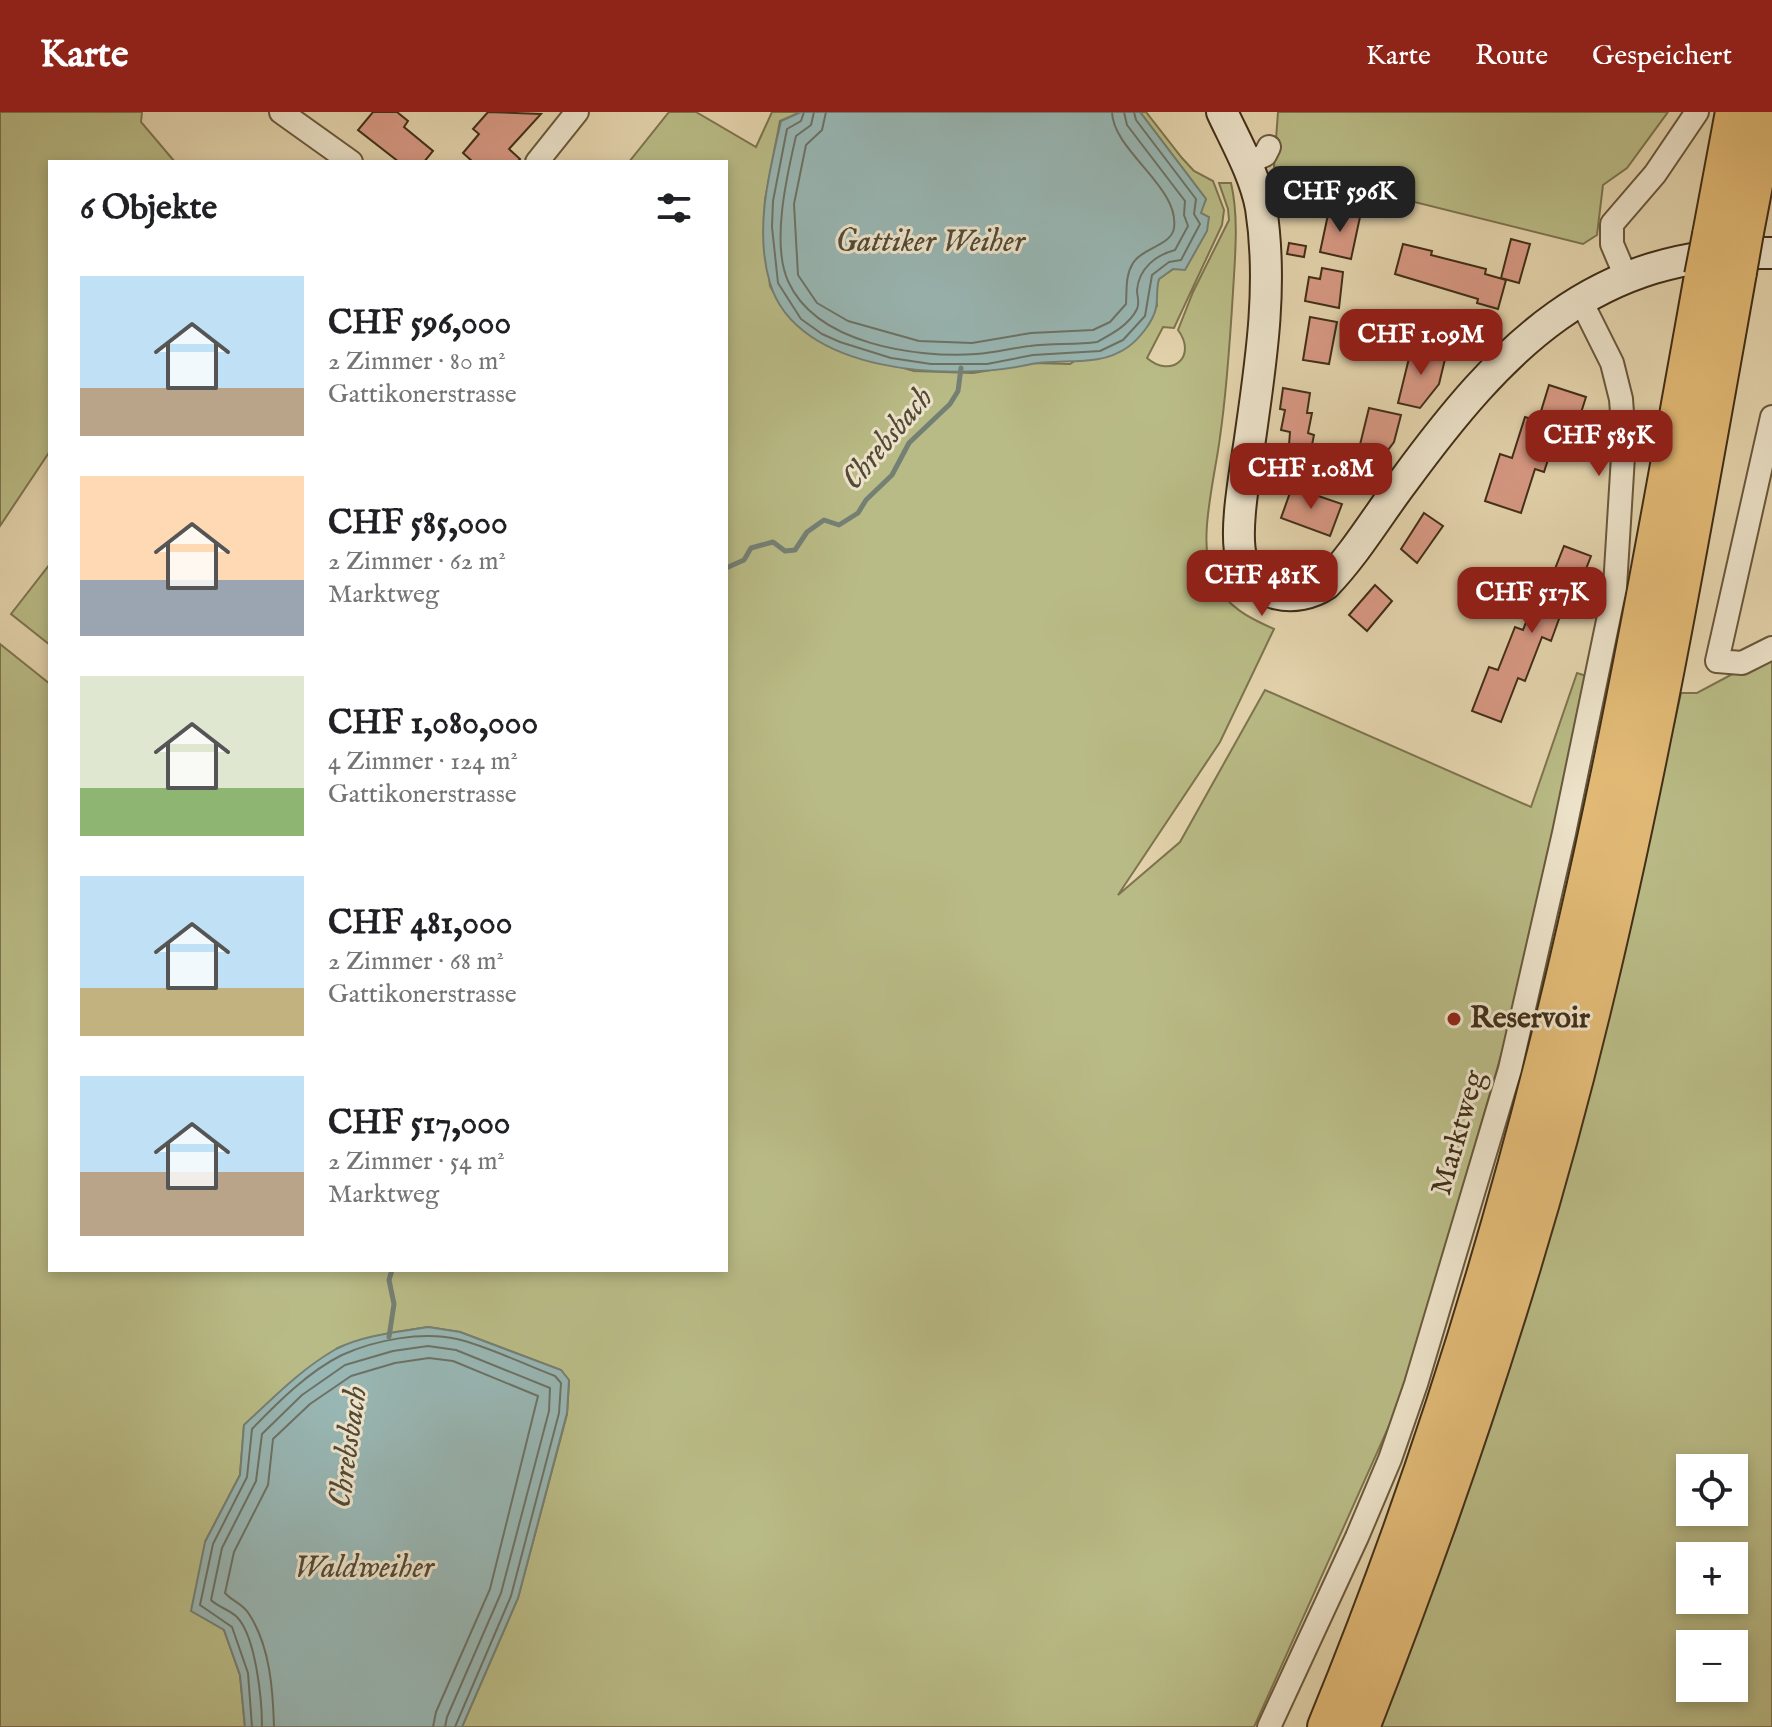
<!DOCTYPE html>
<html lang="de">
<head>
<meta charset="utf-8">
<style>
	:root { --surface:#fff; --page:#f6f6f6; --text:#202124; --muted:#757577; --accent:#8f2418 }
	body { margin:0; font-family:"IM FELL English",serif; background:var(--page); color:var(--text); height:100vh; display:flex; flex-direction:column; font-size:30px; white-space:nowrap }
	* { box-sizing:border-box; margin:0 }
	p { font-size:26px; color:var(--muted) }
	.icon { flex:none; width:44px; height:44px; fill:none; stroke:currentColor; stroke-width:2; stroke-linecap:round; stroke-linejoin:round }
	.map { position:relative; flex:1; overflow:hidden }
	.side { position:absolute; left:48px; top:48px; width:680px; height:1112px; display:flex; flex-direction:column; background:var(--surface); border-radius:0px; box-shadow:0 4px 12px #0003 }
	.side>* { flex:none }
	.tools { position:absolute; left:1676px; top:1342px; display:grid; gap:16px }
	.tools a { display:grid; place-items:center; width:72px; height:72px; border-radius:0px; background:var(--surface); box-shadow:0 4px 12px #0003; font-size:40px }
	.price { position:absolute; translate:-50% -68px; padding:0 18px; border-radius:16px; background:var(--accent); color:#fff; font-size:26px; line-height:52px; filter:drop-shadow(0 2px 4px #0008) }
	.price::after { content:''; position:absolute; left:50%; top:48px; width:24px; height:18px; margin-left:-12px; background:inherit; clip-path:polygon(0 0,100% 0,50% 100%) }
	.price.selected { background:#222; color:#fff }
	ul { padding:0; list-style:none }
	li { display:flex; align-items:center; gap:24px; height:200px; padding:0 32px }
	li span { display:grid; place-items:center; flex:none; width:224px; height:160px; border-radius:0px; color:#555 }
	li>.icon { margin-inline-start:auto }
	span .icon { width:96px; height:96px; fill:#fffc; stroke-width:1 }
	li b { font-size:34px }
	h2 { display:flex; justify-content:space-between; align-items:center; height:96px; padding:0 32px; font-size:34px }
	header { display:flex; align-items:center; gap:48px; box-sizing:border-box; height:112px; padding:0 40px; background:var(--accent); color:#fff }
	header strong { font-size:38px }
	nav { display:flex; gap:44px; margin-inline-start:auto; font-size:28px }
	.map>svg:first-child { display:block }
	.green { fill:#b9bb86; stroke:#7d744e; stroke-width:2; fill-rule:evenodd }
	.water { fill:#98b6b3; stroke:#758075; stroke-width:2 }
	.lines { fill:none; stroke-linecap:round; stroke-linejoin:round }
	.shore { stroke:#6c7265; stroke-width:2 }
	.stream { stroke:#758075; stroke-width:5 }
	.building { fill:#d79883; stroke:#412e17; stroke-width:2 }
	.street-casing { stroke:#6a583c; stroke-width:26 }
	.secondary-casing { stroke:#412e17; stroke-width:34 }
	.highway-casing { stroke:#412e17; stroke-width:42 }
	.street { stroke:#ede3ca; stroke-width:22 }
	.secondary { stroke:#ede3ca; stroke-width:30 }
	.highway { stroke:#e2ba76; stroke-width:38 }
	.highway-bridge-casing { stroke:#412e17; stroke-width:42; stroke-linecap:butt }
	.highway-bridge { stroke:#e2ba76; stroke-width:38 }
	.poi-dot { fill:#8f2418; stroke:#ede3ca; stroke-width:3 }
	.labels { text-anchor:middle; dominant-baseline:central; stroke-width:6; stroke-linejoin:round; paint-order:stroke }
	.poi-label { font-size:30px; font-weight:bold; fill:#412e17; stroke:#ede3ca; text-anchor:start }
	.street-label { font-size:30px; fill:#412e17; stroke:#ede3ca }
	.water-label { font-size:32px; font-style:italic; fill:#524936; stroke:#ede3ca }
</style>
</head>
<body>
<header>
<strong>Karte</strong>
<nav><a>Karte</a><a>Route</a><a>Gespeichert</a></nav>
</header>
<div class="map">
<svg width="1772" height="1615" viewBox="0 0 1772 1615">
	<rect width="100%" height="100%" fill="#e4d4ad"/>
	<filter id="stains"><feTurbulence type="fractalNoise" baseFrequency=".0025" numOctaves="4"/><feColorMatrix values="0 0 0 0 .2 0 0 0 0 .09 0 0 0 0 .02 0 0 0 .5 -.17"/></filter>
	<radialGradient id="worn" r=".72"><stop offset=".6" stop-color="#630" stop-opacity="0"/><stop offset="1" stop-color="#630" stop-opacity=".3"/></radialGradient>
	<path class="green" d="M0,0h142l-1,10 34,40h-125v289l-50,75z
		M669,0h27l60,35 16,-35h29l-21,9 -15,79 -1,27 6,59 9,16 59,47 76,22 59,2 60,-10 37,1 87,-58 -2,-15 4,-12 14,-10 33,-70 -66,-87h6l36,46 12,13 19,10 11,29 -2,15 -48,103 -11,-1 -16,31c24,21 51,-1 31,-28l15,-38 36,-72 -1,-11 -9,-26h12c8,34 4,74 2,109 -3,49 -6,97 -13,145 -5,41 -24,107 -6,144 13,26 35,37 60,48l-54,113 -102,153 62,-53 85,-152 266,117 46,-134 22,7 -97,372 -100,345 -148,330h-792l56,-129 49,-184 2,-33 -8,-11 -101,-38 -32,-5 -39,6 -51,15 -94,77 -4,50 -35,67 19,88 16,45 5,52h-245v-1083l50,40v586h676v-1108h-97z
		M1278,0h390l-41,56 -24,17 -6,50 -14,9 -309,-77z
		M50,452v81l-39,-31z
		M1772,541v1074h-392l77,-202 78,-242 64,-227 82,-363h16zM1690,1356h44v44h-44zM1690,1444h44v44h-44zM1690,1532h44v44h-44z"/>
	<path class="water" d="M801,0h339l66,87 -5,14 8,4 -2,14 -22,39 -12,-1 -14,10c-3,10 -1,19 -3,29 -3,14 -17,31 -28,39 -31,22 -67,10 -101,18 -75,16 -230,9 -257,-82 -16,-53 -1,-110 11,-162z
		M428,1215l32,5 101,38 8,10 -2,33 -49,185 -56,129h-217l-5,-52 -16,-45 -33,-19 14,-69 35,-67 4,-50c29,-27 57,-56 92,-76 26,-14 63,-17 92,-22z"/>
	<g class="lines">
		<path class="shore" d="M804,0l-3,9 -14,8 -14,72 -1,26 6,56 23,36 21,15 18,8 51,16 40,6h56l46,-9 67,-4 23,-11 22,-24 7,-41 17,-13 12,-2 19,-36 -6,-10 2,-15 -60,-79 -2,-8
			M814,0l-3,13 -15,11c-9,39 -25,107 -8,145 28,63 127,77 188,73 19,-1 36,-6 54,-8 22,-3 45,-1 67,-4 15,-8 32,-17 40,-33 3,-7 0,-12 0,-19 2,-22 19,-35 38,-40l13,-24 -4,-11 1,-14 -58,-76 -3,-13
			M826,0l-4,18 -16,15 -12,59 4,71 19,28 31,18 71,20 53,2 59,-10 62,-3 17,-8 16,-18c1,-14 -1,-28 7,-41 9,-15 39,-18 41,-35 6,-41 -61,-77 -62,-116
			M252,1615l-4,-54 -16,-46 -32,-22 13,-61 34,-67 5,-48c25,-26 57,-58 90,-74 33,-15 80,-24 115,-16 33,8 66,25 98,37l6,7 -2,30 -48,183 -56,131
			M262,1615c0,-27 -6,-90 -25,-110 -7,-7 -19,-10 -26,-17l11,-52 34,-67 6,-47 40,-39 43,-30 48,-14 35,-5 28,4 94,38 -1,23 -48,182 -54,124 -2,10
			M274,1615c-1,-37 -4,-81 -25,-113 -6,-10 -17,-13 -24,-21l9,-41 34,-67 5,-46 37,-35 41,-28 44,-13 34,-5 24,3 85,35 -48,193 -54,123 -3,15"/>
		<path class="stream" d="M726,456l18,-8 7,-12 22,-6 12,9 10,-1 12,-18 17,-12 15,5 19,-12 8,-13 26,-25 17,-32 41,-39 8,-13 3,-23
			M389,1225l5,-33 -5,-24 3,-10"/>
	</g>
	<path class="building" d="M373,0h24l11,9 -4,6 29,24 -9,11h-25l-41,-32z
		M488,0l53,2 -32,35 11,10 -3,3h-44l-10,-9 16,-19 -6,-5z
		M1329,98l31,7 -9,42 -31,-7z
		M1511,127l19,5 -11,39 -18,-5z
		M1289,131l17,3 -2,11 -17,-3z
		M1403,132l29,7 -1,4 55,14 -1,5 21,6 -8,29 -21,-6 1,-4 -83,-25z
		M1322,156l21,4 -4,36 -34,-7 4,-24 11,2z
		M1310,205l27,5 -8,42 -26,-4z
		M1412,234l34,9 -7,29 -19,24 -22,-5z
		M1549,273l37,12 -13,41 -16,-6 -13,40 -9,-3 -14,44 -36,-12 15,-47 12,4 13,-41 13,4z
		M1283,276l27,5 -3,20h5l-4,20 6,2 -3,15 -22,-5 1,-13 -9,-2 4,-20 -5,-1z
		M1369,296l32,7 -7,27 -18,24 -20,-5z
		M1292,375l50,17 -12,32 -49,-18z
		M1424,401l19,13 -26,37 -16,-14z
		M1564,434l27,10 -17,44 -7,-3 -16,44 -9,-4 -17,44 -7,-3 -17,44 -29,-11 17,-44 9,3 17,-43 8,3 17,-44 7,3z
		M1375,473l17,16 -25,30 -18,-16z"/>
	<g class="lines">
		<g class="street-casing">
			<path id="street" d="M281,0l70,50
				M537,50l40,-50
				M1245,52l20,-9 4,-8
				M1626,165l-14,-33v-20l43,-50 42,-62
				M1772,305l-55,244 25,2 30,-15
				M1269,1615l88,-190 33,-78 26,-75 94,-315 54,-236 51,-246 9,-147 -3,-41 -9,-36 -32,-64"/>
		</g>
		<g class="secondary-casing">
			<path id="secondary" d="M1222,0c14,30 33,63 39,96 12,77 0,154 -11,231 -4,29 -17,94 -8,121 12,38 54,44 84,24 29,-30 52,-69 77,-102 98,-134 191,-233 369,-229"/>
		</g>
		<g class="highway-casing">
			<path id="highway" d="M1744,120l23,-120
				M1712,123l23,-123
				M1327,1615c106,-257 188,-528 250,-799 50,-216 88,-434 127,-652
				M1360,1615c91,-232 171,-470 230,-713 60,-245 103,-494 147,-742"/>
		</g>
		<use href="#street" class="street"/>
		<use href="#secondary" class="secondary"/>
		<use href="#highway" class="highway"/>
		<g class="highway-bridge-casing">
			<path id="highway-bridge" d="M1737,160l7,-40
				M1704,164l8,-41"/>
		</g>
		<use href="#highway-bridge" class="highway-bridge"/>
	</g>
	<circle class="poi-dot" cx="1454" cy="907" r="8"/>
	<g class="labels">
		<g class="poi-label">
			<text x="1470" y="907">Reservoir</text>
		</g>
		<g class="street-label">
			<text transform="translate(1459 1021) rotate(-74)">Marktweg</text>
		</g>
		<g class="water-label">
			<text x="930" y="130">Gattiker Weiher</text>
			<text transform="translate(888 327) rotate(-50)">Chrebsbach</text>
			<text transform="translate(349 1335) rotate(-82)">Chrebsbach</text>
			<text x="364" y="1456">Waldweiher</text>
		</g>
	</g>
	<rect width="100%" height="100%" filter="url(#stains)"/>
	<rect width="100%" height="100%" fill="url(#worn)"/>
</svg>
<div class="tools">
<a><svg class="icon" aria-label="locate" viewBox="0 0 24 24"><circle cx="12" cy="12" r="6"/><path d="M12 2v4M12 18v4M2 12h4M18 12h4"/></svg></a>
<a>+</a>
<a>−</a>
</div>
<b class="price selected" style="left:1340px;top:122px">CHF 596K</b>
<b class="price" style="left:1421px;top:265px">CHF 1.09M</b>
<b class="price" style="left:1599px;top:366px">CHF 585K</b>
<b class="price" style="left:1311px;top:399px">CHF 1.08M</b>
<b class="price" style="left:1262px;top:506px">CHF 481K</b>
<b class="price" style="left:1532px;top:523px">CHF 517K</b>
<section class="side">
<h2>6 Objekte<svg class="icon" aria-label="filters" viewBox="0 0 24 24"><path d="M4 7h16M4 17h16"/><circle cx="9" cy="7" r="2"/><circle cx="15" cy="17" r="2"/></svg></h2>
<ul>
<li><span style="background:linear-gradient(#bfe0f5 70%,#b9a48a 0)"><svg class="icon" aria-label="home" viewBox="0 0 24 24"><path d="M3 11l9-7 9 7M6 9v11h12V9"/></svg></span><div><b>CHF 596,000</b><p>2 Zimmer · 80 m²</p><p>Gattikonerstrasse</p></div></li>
<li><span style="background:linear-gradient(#ffd9b3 65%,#9aa5b1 0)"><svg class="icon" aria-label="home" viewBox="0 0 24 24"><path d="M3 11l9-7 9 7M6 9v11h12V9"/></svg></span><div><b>CHF 585,000</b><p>2 Zimmer · 62 m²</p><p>Marktweg</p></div></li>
<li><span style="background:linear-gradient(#dfe7d0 70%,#8fb573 0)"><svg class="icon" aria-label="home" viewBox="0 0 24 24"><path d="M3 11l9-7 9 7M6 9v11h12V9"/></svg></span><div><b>CHF 1,080,000</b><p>4 Zimmer · 124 m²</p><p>Gattikonerstrasse</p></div></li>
<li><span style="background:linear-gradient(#bfe0f5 70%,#c2b280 0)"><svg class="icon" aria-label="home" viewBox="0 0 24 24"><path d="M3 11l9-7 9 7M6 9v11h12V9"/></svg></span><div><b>CHF 481,000</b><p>2 Zimmer · 68 m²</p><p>Gattikonerstrasse</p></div></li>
<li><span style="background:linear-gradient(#bfe0f5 60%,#b9a48a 0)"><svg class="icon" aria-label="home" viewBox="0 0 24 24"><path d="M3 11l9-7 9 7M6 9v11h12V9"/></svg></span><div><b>CHF 517,000</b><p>2 Zimmer · 54 m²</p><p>Marktweg</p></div></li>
</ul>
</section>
</div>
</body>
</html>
